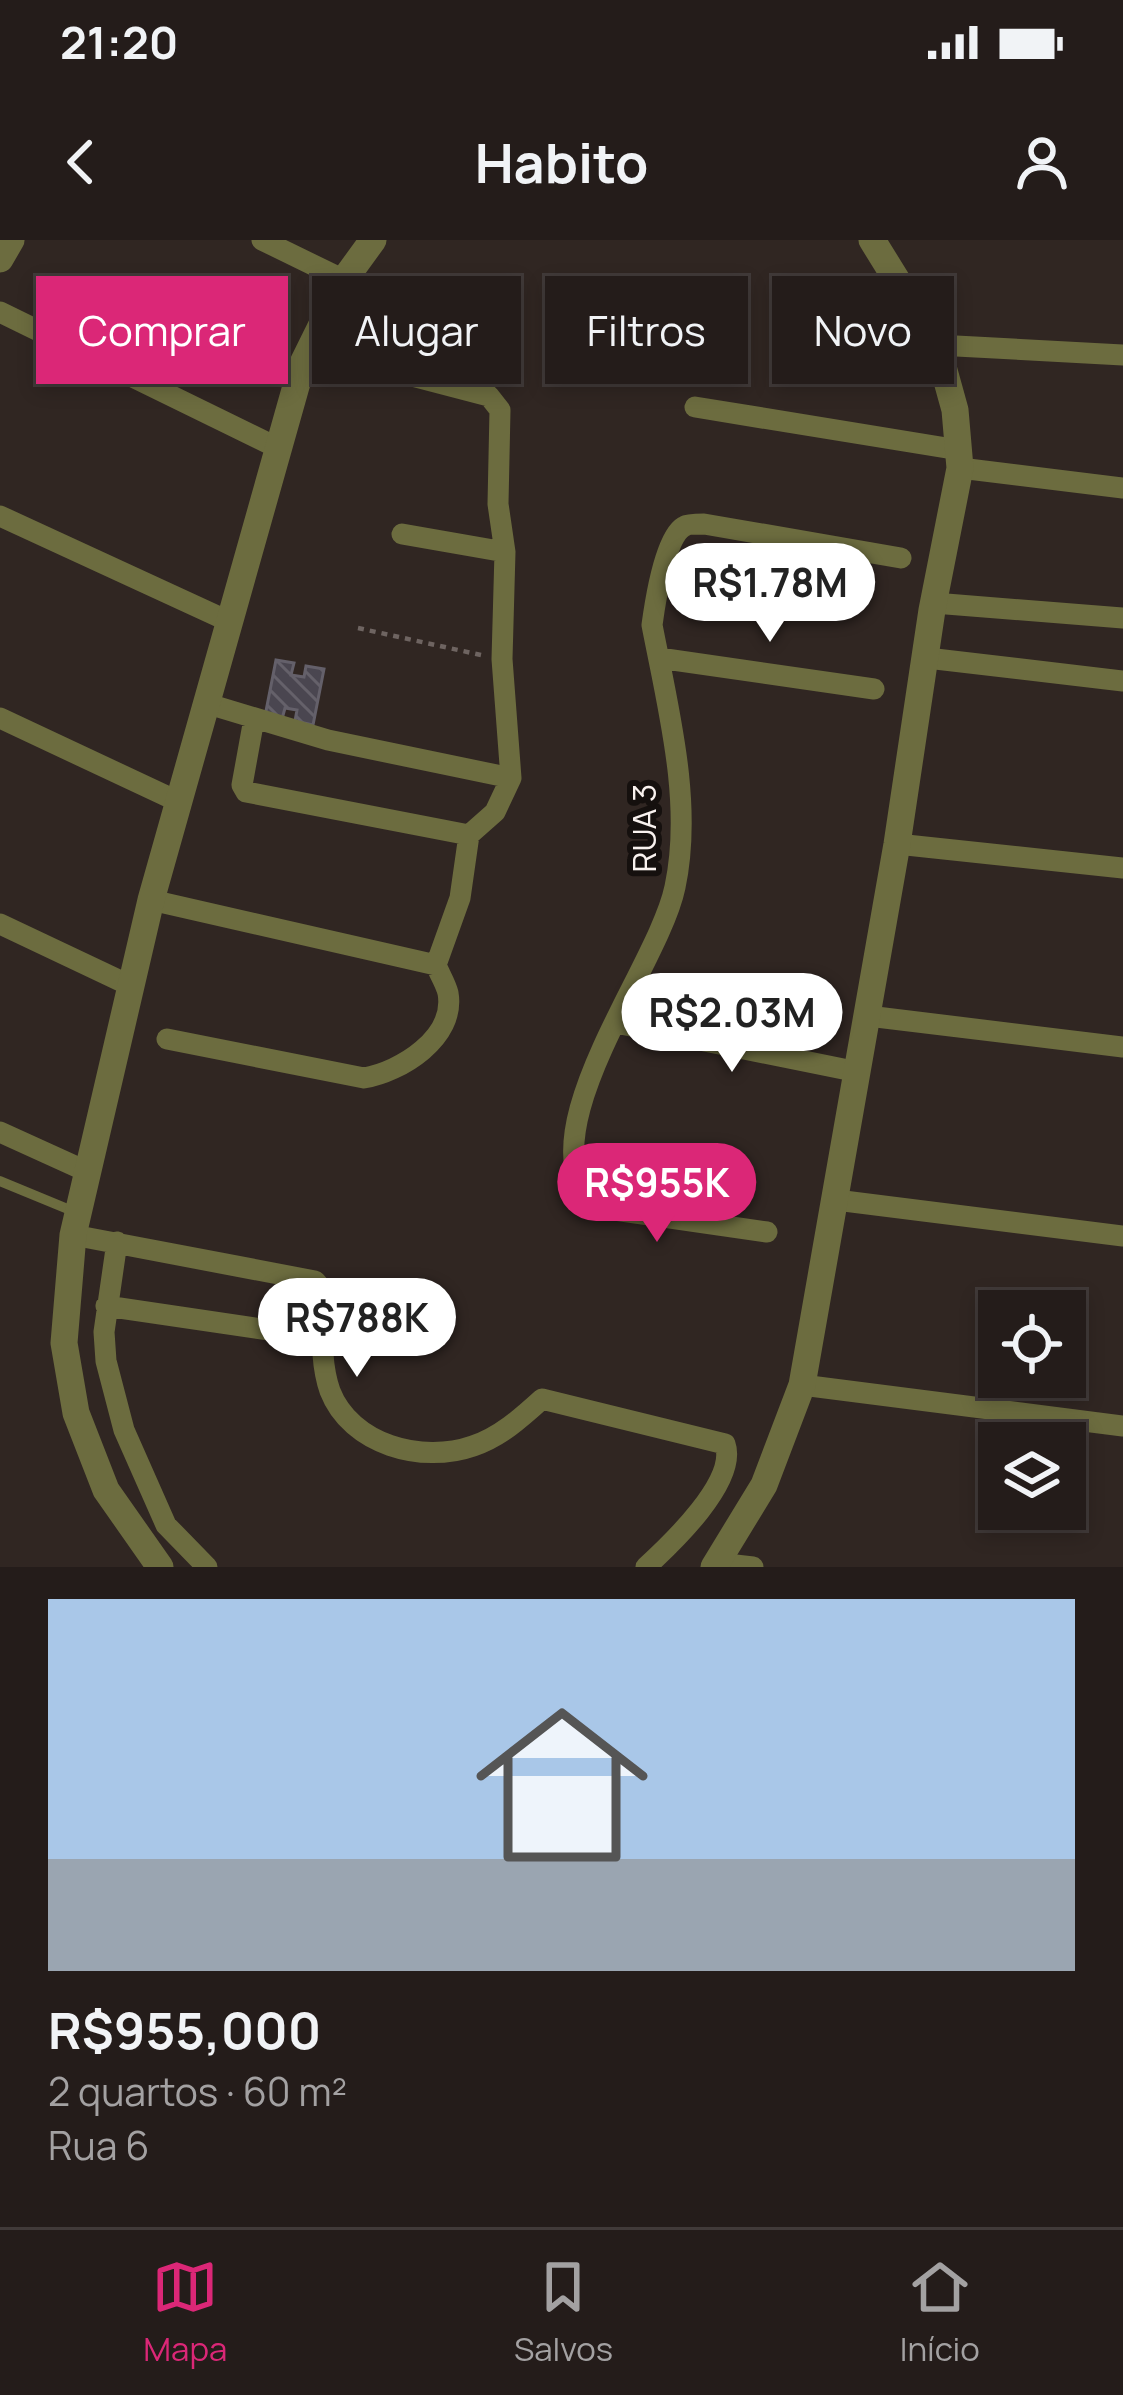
<!DOCTYPE html>
<html lang="pt">
<head>
<meta charset="utf-8">
<style>
	:root { --surface:#241c1a; --page:#2c2523; --text:#f1f3f6; --muted:#a3a1a2; --line:#413a39; --accent:#db2777 }
	body { margin:0; font-family:Manrope,sans-serif; background:var(--page); color:var(--text); height:100vh; display:flex; flex-direction:column; font-size:45px; white-space:nowrap }
	* { box-sizing:border-box; margin:0 }
	p { font-size:39px; color:var(--muted) }
	.icon { flex:none; width:66px; height:66px; fill:none; stroke:currentColor; stroke-width:2; stroke-linecap:round; stroke-linejoin:round }
	.map { position:relative; height:1327px; overflow:hidden }
	.details { display:flex; flex-direction:column; background:var(--surface); flex:1 }
	.details>* { flex:none }
	.hud { position:absolute; left:36px; top:36px; width:1053px; height:108px; display:flex; gap:24px }
	.fabs { position:absolute; left:978px; top:1050px; display:grid; gap:24px }
	.fabs a { display:grid; place-items:center; width:108px; height:108px; border-radius:0px; background:var(--surface); box-shadow:0 6px 18px #0003,0 0 0 3px var(--line); font-size:60px }
	.price { position:absolute; translate:-50% -102px; padding:0 27px; border-radius:42px; background:#fff; color:#222; font-size:39px; line-height:78px; filter:drop-shadow(0 3px 6px #0008) }
	.price::after { content:''; position:absolute; left:50%; top:72px; width:36px; height:27px; margin-left:-18px; background:inherit; clip-path:polygon(0 0,100% 0,50% 100%) }
	.price.selected { background:var(--accent); color:#fff }
	ul { padding:0; list-style:none }
	li { display:grid; align-content:center; gap:24px; height:636px; padding:0 48px }
	li+li { border-top:3px solid var(--line) }
	li span { display:grid; place-items:center; height:372px; border-radius:0px; color:#555 }
	li>.icon { margin-inline-start:auto }
	span .icon { width:216px; height:216px; fill:#fffc; stroke-width:1 }
	li b { font-size:51px }
	.tag { padding:0 42px; border-radius:0px; background:var(--surface); box-shadow:0 6px 18px #0003,0 0 0 3px var(--line); font-size:42px; line-height:108px }
	.tag.selected { background:var(--accent); color:#fff }
	.status { display:flex; justify-content:space-between; align-items:center; height:84px; padding:0 60px; background:var(--surface); direction:ltr }
	.status svg { height:33px; fill:currentColor }
	header { display:flex; justify-content:space-between; align-items:center; height:156px; padding:0 48px; background:var(--surface); font-size:54px; font-weight:700 }
	.menu { display:flex; justify-content:space-around; align-items:center; height:168px; border-top:3px solid var(--line); background:var(--surface); font-size:33px; color:var(--muted) }
	.menu a { display:grid; justify-items:center; gap:6px }
	.menu .selected { color:var(--accent) }
	.map>svg:first-child { display:block }
	.building { fill:url(#building-back-hatch); stroke:#64606a; stroke-width:3 }
	.lines { fill:none; stroke-linecap:round; stroke-linejoin:round }
	.path { stroke:#6e6461; stroke-width:4.5; stroke-dasharray:6 6; stroke-linecap:butt }
	.service { stroke:#6c6c3f; stroke-width:10 }
	.minor { stroke:#6c6c3f; stroke-width:21 }
	.tertiary { stroke:#6c6c3f; stroke-width:27 }
	.labels { text-anchor:middle; dominant-baseline:central; stroke-width:12; stroke-linejoin:round; paint-order:stroke }
	.street-label { font-size:33px; fill:#f9f2ef; stroke:#15100e }
</style>
</head>
<body>
<div class="status"><b>21:20</b><svg viewBox="0 0 49 12"><path d="M0 12V9h3v3zM5 12V6h3v6zM10 12V3h3v9zM15 12V0h3v12zM26 1h20v11H26zM47 4h2v5h-2z"/></svg></div>
<header><svg class="icon" aria-label="back" viewBox="0 0 24 24"><path d="M15 5l-7 7 7 7"/></svg>Habito<svg class="icon" aria-label="person" viewBox="0 0 24 24"><circle cx="12" cy="8" r="4"/><path d="M4 21q1-7 8-7t8 7"/></svg></header>
<div class="map">
<svg width="1123" height="1327" viewBox="0 0 1123 1327">
	<defs>
		<pattern id="building-back-hatch" width="6" height="6" patternUnits="userSpaceOnUse" patternTransform="scale(3)"><rect width="6" height="6" fill="#4a4650"/><path d="M-1 5l2 2M0 0l6 6M5-1l2 2" fill="none" stroke="#65616a"/></pattern>
	</defs>
	<rect width="100%" height="100%" fill="#302622"/>
	<path class="building" d="M276,420l18,3 -3,12 13,2 2,-11 18,3 -11,56 -18,-4 2,-11 -12,-2 -3,11 -17,-3z"/>
	<g class="lines">
		<path class="path" d="M358,388l123,27"/>
		<path class="service" d="M0,941l75,31"/>
		<path class="minor" d="M262,0l82,40
			M0,72l278,136
			M937,105l186,10
			M695,167l264,43
			M960,228l163,20
			M0,276l228,105
			M402,294l103,18
			M934,363l189,15
			M659,418l215,31
			M927,418l196,23
			M205,463l123,37 183,38
			M0,478l177,83
			M254,479l-12,66 4,7 223,43
			M897,604l226,24
			M151,660l285,65
			M0,684l129,61
			M868,776l255,31
			M616,783l242,49
			M167,799l197,39c36,-6 92,-40 84,-85 -2,-9 -9,-20 -12,-28l24,-67 9,-63 26,-23 16,-34 -9,-119 3,-107 -7,-48 2,-94 -11,-14 -180,-47
			M0,892l88,40
			M836,960l287,36
			M767,992l-173,-25c-71,-73 64,-238 81,-320 18,-84 -7,-179 -23,-262 3,-22 13,-91 33,-99 3,-2 15,-2 19,-2l197,34
			M73,995l242,46 7,8c1,32 -3,71 8,102 21,54 92,73 143,55 27,-9 48,-28 69,-47l183,45c13,37 -54,100 -79,123
			M117,1002l-13,90 2,29 18,69 42,95 41,42
			M106,1066l217,32
			M802,1145l321,41
			M718,1323l35,4"/>
		<path class="tertiary" d="M0,19l11,-19
			M160,1327l-54,-77 -30,-77 -12,-70 9,-108 78,-335 151,-535 42,-85 29,-40
			M714,1327l50,-82 38,-100 95,-541 35,-234 28,-142 -5,-58 -18,-65 -65,-105"/>
	</g>
	<g class="labels">
		<g class="street-label">
			<text transform="translate(643 588) rotate(-90)">RUA 3</text>
		</g>
	</g>
</svg>
<div class="fabs">
<a><svg class="icon" aria-label="locate" viewBox="0 0 24 24"><circle cx="12" cy="12" r="6"/><path d="M12 2v4M12 18v4M2 12h4M18 12h4"/></svg></a>
<a><svg class="icon" aria-label="layers" viewBox="0 0 24 24"><path d="M12 4l9 5-9 5-9-5zM3 14l9 5 9-5"/></svg></a>
</div>
<b class="price" style="left:770px;top:405px">R$1.78M</b>
<b class="price" style="left:732px;top:835px">R$2.03M</b>
<b class="price selected" style="left:657px;top:1005px">R$955K</b>
<b class="price" style="left:357px;top:1140px">R$788K</b>
<div class="hud">
<a class="tag selected">Comprar</a>
<a class="tag">Alugar</a>
<a class="tag">Filtros</a>
<a class="tag">Novo</a>
</div>
</div>
<section class="details">
<ul>
<li><span style="background:linear-gradient(#a9c7e8 70%,#9aa5b1 0)"><svg class="icon" aria-label="home" viewBox="0 0 24 24"><path d="M3 11l9-7 9 7M6 9v11h12V9"/></svg></span><div><b>R$955,000</b><p>2 quartos · 60 m²</p><p>Rua 6</p></div></li>
</ul>
</section>
<nav class="menu">
<a class="selected"><svg class="icon" aria-label="map" viewBox="0 0 24 24"><path d="M3 6l6-2 6 2 6-2v14l-6 2-6-2-6 2zM9 4v14M15 6v14"/></svg>Mapa</a>
<a><svg class="icon" aria-label="saved" viewBox="0 0 24 24"><path d="M7 4h10v16l-5-4-5 4z"/></svg>Salvos</a>
<a><svg class="icon" aria-label="home" viewBox="0 0 24 24"><path d="M3 11l9-7 9 7M6 9v11h12V9"/></svg>Início</a>
</nav>
</body>
</html>
